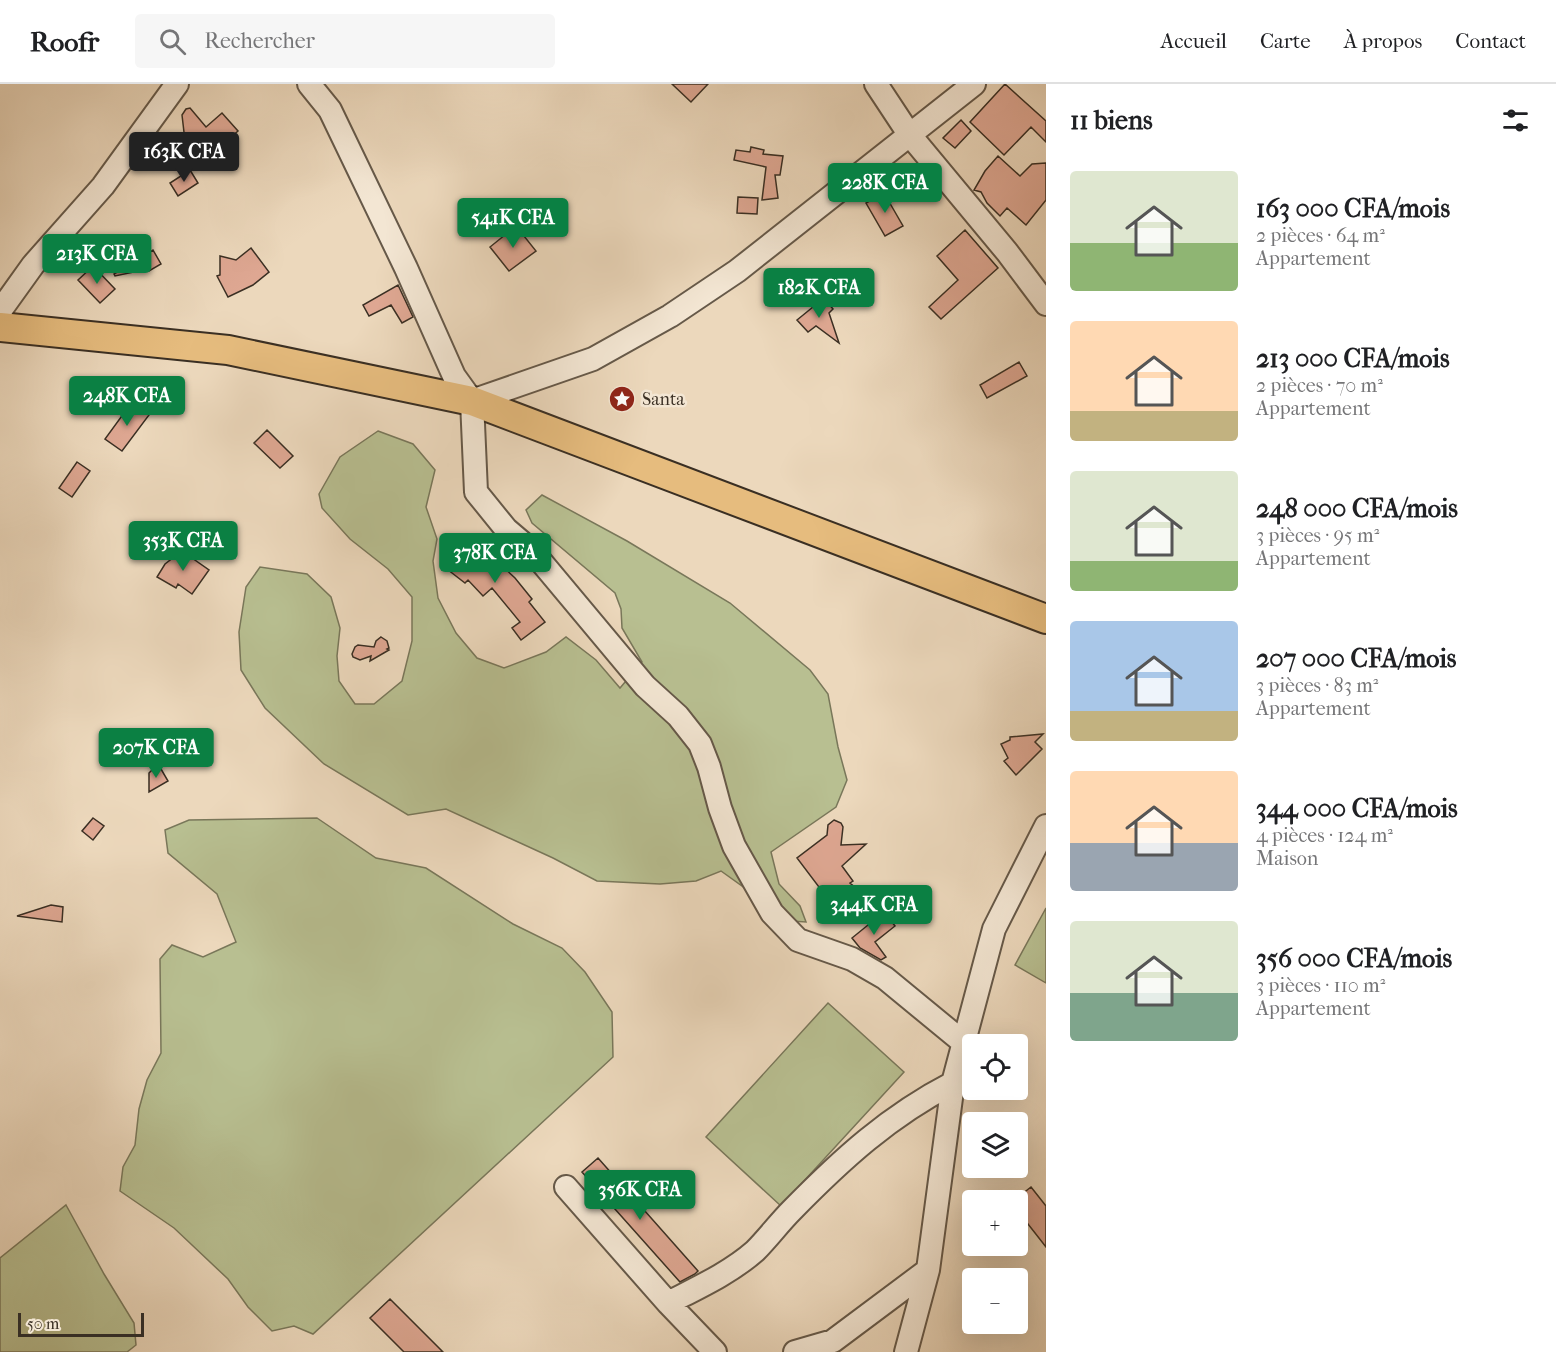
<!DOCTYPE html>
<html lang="fr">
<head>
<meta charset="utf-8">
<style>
	:root { --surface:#fff; --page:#f6f6f6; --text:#202124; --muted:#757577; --line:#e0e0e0; --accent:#0b8043 }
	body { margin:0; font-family:"IM FELL French Canon",serif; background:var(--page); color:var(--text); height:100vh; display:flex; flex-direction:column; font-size:22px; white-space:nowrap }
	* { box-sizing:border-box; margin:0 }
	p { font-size:20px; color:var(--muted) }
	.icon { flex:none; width:33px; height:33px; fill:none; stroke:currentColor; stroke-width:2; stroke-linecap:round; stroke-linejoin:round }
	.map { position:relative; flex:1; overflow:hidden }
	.sheet { display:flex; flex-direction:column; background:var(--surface); width:510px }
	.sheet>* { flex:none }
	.tools { position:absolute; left:962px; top:950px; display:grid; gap:12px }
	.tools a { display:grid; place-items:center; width:66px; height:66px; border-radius:6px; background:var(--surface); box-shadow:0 6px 24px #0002; font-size:30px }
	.scale { position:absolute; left:18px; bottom:15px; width:126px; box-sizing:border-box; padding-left:6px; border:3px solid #3a2f23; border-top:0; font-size:16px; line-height:21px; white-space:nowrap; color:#3a2f23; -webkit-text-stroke:4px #f3e6d3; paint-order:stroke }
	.price { position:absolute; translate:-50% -51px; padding:0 14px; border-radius:6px; background:var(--accent); color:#fff; font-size:20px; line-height:39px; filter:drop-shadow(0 2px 3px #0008) }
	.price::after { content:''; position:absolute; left:50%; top:36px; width:18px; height:14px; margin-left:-9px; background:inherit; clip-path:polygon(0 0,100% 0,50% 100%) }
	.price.selected { background:#222; color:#fff }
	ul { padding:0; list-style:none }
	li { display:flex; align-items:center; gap:18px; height:150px; padding:0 24px }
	li span { display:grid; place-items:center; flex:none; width:168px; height:120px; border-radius:6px; color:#555 }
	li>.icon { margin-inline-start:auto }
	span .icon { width:72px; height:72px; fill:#fffc; stroke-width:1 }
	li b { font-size:26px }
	h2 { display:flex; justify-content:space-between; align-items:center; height:72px; padding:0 24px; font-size:26px }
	header { display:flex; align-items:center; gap:36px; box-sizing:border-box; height:84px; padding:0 30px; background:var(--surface); border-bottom:2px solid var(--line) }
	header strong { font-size:28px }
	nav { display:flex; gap:33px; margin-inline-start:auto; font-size:21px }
	.search { width:420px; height:54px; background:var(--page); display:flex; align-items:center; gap:15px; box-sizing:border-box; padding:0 21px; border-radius:6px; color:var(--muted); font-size:22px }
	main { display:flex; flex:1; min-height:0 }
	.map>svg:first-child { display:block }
	.green { fill:#b8bf91; stroke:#79775a; stroke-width:1.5 }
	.building { fill:#dea792; stroke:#3a2f23; stroke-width:1.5 }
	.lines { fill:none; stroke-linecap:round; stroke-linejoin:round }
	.minor-casing { stroke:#665949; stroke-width:26 }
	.major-casing { stroke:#3a2f23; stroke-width:32 }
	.minor { stroke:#f3e6d3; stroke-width:22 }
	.major { stroke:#e6bc7e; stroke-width:28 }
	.labels { text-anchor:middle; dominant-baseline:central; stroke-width:5; stroke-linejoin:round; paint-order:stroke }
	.poi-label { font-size:18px; fill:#3a2f23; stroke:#f3e6d3; text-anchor:start }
</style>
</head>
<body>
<header>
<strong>Roofr</strong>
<div class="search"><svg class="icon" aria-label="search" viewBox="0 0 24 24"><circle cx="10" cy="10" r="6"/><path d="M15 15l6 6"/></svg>Rechercher</div>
<nav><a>Accueil</a><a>Carte</a><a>À propos</a><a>Contact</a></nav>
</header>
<main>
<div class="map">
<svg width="1046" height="1268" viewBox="0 0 1046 1268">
	<rect width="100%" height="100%" fill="#ecd8bc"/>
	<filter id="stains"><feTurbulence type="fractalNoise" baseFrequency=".00333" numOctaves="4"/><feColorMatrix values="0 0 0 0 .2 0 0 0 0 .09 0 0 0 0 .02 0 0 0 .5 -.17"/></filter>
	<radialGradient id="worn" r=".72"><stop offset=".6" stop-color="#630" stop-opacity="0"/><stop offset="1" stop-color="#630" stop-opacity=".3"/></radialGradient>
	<path class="green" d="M378,347l35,13 22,26 -9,37 11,32 -4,22 5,37 18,35 21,25 27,10 42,-16 20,-15 30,23 24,28 22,-26 -20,-34 -1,-19 -6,-16 -83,-70 -6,-13 16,-15 85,46 103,62 80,67 18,24 10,53 9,33 -11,27 -65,45 8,32 21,22 6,16 -15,-1 -70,-50 -25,10 -36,3 -63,-3 -44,-23 -107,-49 -38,6 -84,-51 -59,-56 -24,-38 -2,-38 7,-45 14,-20 47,7 24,23 9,31 -3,28 2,25 16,23h19l28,-23 10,-40v-44l-24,-28 -38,-30 -28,-31 -3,-14 21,-37z
		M317,734l59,40 50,10 87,56 49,24 23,24 27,40 1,45 -300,277 -19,-8 -22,5 -24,-24 -20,-28 -54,-51 -54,-37 3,-24 12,-22 4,-36 8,-29 14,-27 -1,-94 12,-14 31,12 33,-15 -19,-48 -49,-41 -3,-23 24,-10z
		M1046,824v75l-31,-18z
		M828,919l76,69 -123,134 -75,-69z
		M66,1121l38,69 30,49 2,22 -9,7h-127v-94z"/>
	<path class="building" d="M672,0h36l-17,18z
		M1005,0l41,37v21l-15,-15 -27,28 -34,-33z
		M190,24l16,19 16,-14 16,18 -11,10 -2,-2 -17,11 -2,-3 -19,11 -5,-43 4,-6z
		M961,36l10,11 -16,17 -12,-10z
		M167,53l19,21 -12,7 -18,-19z
		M751,63l13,3 -1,4 20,2 -3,19h-5l3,23 -16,2 4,-33 -32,-7 2,-10 14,2z
		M998,72l22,20 12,-12 14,-1v37l-20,25 -19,-17 -7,8 -13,-13 -6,-11 -7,-2 11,-19z
		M190,86l8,13 -20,13 -8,-13z
		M884,109l19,33 -18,10 -19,-33z
		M738,113l20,1 -1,16 -20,-1z
		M516,142l20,25 -27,20 -19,-24z
		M965,146l33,38 -57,51 -12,-12 29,-27 -21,-24z
		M251,164l18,24 -16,13 -25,12 -11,-21 3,-1v-19l16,4z
		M153,166l8,14 -12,7 -1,-2 -33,7 -1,-2z
		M93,182l22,23 -15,14 -22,-23z
		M398,201l15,32 -11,6 -11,-18 -22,11 -6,-11z
		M824,214l9,11 -4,4 10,30 -23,-17 -8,6 -11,-12z
		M1019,278l8,14 -40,22 -7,-13z
		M132,318l17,13 -27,36 -17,-12z
		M267,346l26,26 -13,12 -26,-25z
		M77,378l13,9 -18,26 -13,-9z
		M470,453l9,9 -2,1 4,-1 34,32 17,21 -3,3 16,20 -24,18 -9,-12 8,-6 -28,-34 -9,8 -15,-16 -3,3 -22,-17z
		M182,467l27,19 -17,24 -14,-10 -2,4 -19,-11 8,-13z
		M381,553l6,4 2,7 -2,1 2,1 -19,11 1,-5 -11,4 -7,-3 -1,-3 3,-7 3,-2 16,2 2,-6z
		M1043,650l-8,8 7,7 -26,26 -12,-14 4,-3 -7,-14 9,-4v-3z
		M154,684l7,1 7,12 -19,11v-19z
		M93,734l11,8 -11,14 -11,-9z
		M834,736l7,3 2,4 -2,18 25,-1 -24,22 11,15 -3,2 15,13 7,17 -19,-3 -4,-3 -6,-19 -15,11 -31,-41 30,-23 1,-10z
		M51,821l12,2 -1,15 -45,-6z
		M884,828l11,14 -20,16 11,15 -5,3 -21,-12 -8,-10z
		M598,1074l100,113 -3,3 -15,8 -98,-110z
		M1031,1103l15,19v41l-29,-37v-12z
		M390,1215l53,53h-39l-34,-34z"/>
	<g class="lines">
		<g class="minor-casing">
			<path id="minor" d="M309,0l21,26 76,158 48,108 18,25 4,91 30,37 27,23 112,134 33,30 22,28 9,23 11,41 14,38 38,67 26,27 54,19 33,19 79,65
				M876,0l33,50 98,118 39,52
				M0,227l33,-46 70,-79 74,-102
				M472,317l121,-42 77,-43 67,-45 237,-187
				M566,1103l102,116 47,49
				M668,1219c29,-15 62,-30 87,-52 13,-13 24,-28 37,-41 50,-51 97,-94 161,-127
				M795,1268l38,-11 95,-71
				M906,1268l22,-82 25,-187 41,-154 52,-103"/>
		</g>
		<g class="major-casing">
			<path id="major" d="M0,243l228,23 244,51 574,218"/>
		</g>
		<use href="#minor" class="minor"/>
		<use href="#major" class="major"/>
	</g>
	<defs>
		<g id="sight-disc" transform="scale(1.35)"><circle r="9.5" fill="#8f2418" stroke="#f3e6d3"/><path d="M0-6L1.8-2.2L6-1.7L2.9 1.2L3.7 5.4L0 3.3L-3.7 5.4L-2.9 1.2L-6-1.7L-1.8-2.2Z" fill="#fff"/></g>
	</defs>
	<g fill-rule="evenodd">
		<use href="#sight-disc" x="622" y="315"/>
	</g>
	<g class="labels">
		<g class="poi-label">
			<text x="642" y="315">Santa</text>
		</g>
	</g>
	<rect width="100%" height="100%" filter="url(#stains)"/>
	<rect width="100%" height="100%" fill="url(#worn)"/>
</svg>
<div class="tools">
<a><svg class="icon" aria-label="locate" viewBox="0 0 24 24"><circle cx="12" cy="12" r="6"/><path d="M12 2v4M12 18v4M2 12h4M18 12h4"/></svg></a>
<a><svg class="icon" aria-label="layers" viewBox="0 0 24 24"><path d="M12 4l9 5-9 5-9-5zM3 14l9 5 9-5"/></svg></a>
<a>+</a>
<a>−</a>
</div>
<div class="scale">50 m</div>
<b class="price selected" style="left:184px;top:99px">163K CFA</b>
<b class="price" style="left:885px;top:130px">228K CFA</b>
<b class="price" style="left:513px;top:165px">541K CFA</b>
<b class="price" style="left:97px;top:201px">213K CFA</b>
<b class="price" style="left:819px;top:235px">182K CFA</b>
<b class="price" style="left:127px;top:343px">248K CFA</b>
<b class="price" style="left:183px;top:488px">353K CFA</b>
<b class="price" style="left:495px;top:500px">378K CFA</b>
<b class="price" style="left:156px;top:695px">207K CFA</b>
<b class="price" style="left:874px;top:852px">344K CFA</b>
<b class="price" style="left:640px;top:1137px">356K CFA</b>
</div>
<section class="sheet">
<h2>11 biens<svg class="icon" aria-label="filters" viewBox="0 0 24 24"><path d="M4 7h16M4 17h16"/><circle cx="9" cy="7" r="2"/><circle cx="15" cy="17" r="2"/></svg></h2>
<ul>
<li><span style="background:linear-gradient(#dfe7d0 60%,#8fb573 0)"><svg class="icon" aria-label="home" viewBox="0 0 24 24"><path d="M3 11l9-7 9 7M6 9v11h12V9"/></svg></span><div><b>163 000 CFA/mois</b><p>2 pièces · 64 m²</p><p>Appartement</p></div></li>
<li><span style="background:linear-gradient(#ffd9b3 75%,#c2b280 0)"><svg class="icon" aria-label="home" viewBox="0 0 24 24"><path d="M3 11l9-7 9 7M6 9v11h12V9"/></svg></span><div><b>213 000 CFA/mois</b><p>2 pièces · 70 m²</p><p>Appartement</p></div></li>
<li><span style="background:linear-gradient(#dfe7d0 75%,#8fb573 0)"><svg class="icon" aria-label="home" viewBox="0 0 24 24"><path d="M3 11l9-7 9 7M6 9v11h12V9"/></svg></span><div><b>248 000 CFA/mois</b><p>3 pièces · 95 m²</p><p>Appartement</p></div></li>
<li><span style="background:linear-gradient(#a9c7e8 75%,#c2b280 0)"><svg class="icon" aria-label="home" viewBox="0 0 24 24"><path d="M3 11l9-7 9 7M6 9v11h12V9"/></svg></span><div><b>207 000 CFA/mois</b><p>3 pièces · 83 m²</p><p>Appartement</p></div></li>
<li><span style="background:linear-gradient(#ffd9b3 60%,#9aa5b1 0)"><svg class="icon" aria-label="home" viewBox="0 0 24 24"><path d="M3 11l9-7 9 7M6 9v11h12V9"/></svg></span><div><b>344 000 CFA/mois</b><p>4 pièces · 124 m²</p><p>Maison</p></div></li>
<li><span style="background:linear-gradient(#dfe7d0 60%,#7fa58c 0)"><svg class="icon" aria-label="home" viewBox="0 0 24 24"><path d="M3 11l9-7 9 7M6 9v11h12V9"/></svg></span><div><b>356 000 CFA/mois</b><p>3 pièces · 110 m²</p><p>Appartement</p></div></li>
</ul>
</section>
</main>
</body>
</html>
